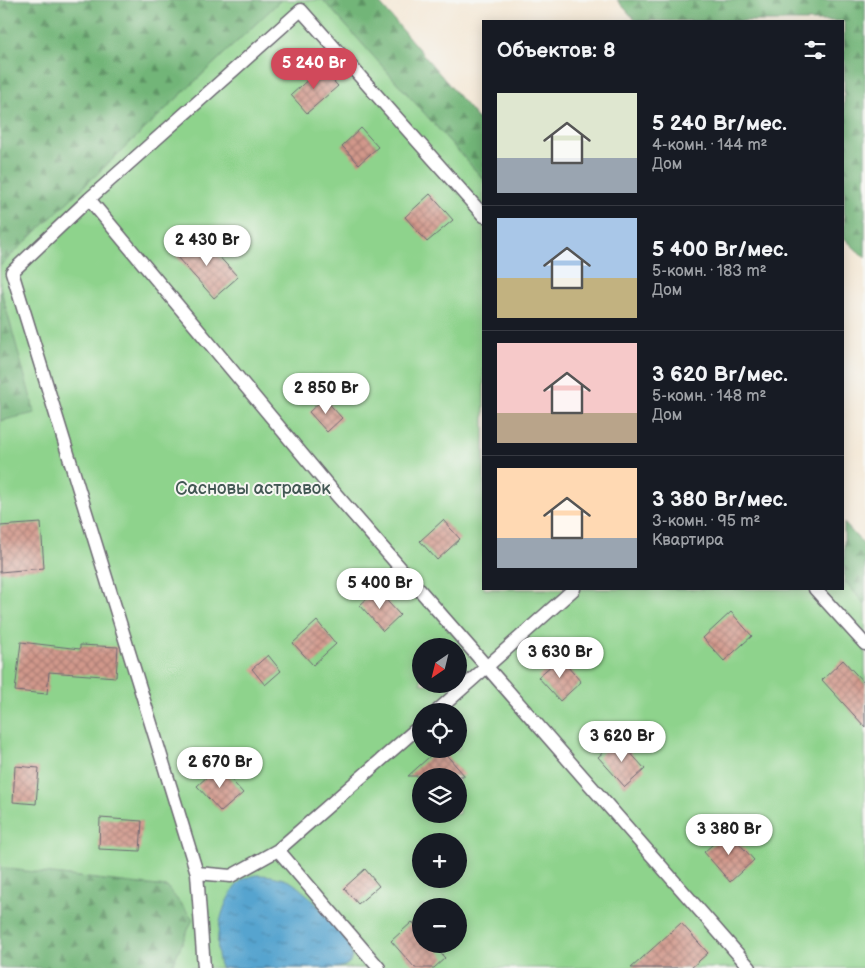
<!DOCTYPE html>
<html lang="ru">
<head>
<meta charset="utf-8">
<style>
	:root { --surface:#171b24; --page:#242831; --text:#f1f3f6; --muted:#9ea1a6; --line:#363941; --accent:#d1495b }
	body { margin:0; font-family:"Balsamiq Sans",sans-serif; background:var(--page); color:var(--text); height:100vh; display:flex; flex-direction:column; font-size:19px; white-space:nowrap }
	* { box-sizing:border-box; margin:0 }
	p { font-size:16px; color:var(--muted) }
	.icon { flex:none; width:28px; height:28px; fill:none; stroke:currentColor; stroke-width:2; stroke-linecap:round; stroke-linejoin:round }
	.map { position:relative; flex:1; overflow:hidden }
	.drawer { position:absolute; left:482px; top:20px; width:362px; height:570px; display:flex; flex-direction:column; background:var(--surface); border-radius:0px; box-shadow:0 2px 12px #0003 }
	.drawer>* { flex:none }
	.needle { width:32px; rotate:215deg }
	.controls { position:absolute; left:412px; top:638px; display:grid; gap:10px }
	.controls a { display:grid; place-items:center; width:55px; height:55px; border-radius:50%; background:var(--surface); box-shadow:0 2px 12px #0003; font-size:25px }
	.price { position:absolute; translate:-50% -42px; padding:0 11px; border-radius:18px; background:#fff; color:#222; font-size:16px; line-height:32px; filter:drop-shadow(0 1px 2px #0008) }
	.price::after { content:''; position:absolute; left:50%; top:30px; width:15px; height:11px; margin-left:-8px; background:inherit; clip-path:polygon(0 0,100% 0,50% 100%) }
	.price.on { background:var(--accent); color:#fff }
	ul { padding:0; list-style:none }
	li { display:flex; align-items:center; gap:15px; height:125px; padding:0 15px }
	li+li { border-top:1px solid var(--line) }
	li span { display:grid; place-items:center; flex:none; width:140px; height:100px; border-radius:0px; color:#555 }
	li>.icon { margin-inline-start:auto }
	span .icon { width:60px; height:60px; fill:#fffc; stroke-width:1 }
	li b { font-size:21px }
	h2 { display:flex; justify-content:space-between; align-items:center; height:60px; padding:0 15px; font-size:21px }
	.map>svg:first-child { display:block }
	.forest { fill:url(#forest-firs); stroke:#4a6c5a }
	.garden { fill:#8ed38c; stroke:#587a64; fill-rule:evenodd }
	.water { fill:url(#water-ripples); stroke:#3c6385 }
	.building { fill:url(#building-cross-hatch) }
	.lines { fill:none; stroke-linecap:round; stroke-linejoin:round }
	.service-casing { stroke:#6c6872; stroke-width:15 }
	.service { stroke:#fff; stroke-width:12 }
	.labels { text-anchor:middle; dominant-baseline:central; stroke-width:4; stroke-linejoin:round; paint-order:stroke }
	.park-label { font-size:18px; fill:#425753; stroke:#f6f6f2 }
</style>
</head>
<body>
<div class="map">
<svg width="865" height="968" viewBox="0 0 865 968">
	<defs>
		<pattern id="forest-firs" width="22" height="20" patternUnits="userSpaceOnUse" patternTransform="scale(1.25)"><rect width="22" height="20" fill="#72b578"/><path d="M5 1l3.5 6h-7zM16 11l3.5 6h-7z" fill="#5d9364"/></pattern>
		<pattern id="water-ripples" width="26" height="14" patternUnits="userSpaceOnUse" patternTransform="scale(1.25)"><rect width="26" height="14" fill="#56a4cf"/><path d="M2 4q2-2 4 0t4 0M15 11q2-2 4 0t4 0" fill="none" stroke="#4785a9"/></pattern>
		<pattern id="building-cross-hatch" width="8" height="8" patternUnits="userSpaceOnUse" patternTransform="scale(1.25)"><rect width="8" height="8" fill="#d1988b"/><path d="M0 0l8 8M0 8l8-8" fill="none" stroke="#a97c73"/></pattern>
	</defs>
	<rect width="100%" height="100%" fill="#f6f6f2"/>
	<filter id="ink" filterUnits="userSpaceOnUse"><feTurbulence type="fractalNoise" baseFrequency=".02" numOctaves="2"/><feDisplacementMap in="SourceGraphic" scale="10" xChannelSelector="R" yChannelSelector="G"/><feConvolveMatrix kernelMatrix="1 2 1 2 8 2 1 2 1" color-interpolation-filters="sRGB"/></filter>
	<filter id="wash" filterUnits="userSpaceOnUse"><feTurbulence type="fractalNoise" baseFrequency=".0096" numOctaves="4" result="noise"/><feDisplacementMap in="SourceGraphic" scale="20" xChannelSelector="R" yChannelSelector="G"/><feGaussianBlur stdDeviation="1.12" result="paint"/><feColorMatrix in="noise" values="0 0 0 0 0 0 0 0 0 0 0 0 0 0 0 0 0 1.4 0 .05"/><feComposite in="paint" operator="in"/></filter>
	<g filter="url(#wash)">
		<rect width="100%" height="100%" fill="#f4e9d8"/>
		<path class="forest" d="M0,0h281l-281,266z
			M323,0h54l107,126v54z
			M617,0h248v258l-21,-20v-217h-208z
			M0,286l36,128 -36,7z
			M844,523l21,23v59l-21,-25z
			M0,868l167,19 26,32 -22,49h-171z"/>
		<path class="garden" d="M281,0h42l161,180v409h360v-9l21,25v363h-694l22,-49 -26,-32 -167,-19v-447l35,-8 -35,-127v-20zM421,646h38v38h-38zM421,711h38v38h-38zM421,776h38v38h-38zM421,841h38v38h-38zM421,906h38v38h-38z"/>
		<path class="water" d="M257,875c12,0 23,2 34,7 14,8 73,66 58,81 -5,5 -13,4 -19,5h-109c-9,-26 0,-70 21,-88 4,-3 11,-4 15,-5z"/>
		<g id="blocks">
			<path class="building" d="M321,68l17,18 -31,27 -16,-18z
				M361,128l17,19 -19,17 -17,-18z
				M430,194l23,26 -26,22 -22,-25z
				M199,235l39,42 -24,21 -38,-42z
				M324,398l18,20 -15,14 -18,-20z
				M443,520l17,19 -23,21 -17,-19z
				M41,523l3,45 -44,4v-46z
				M377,590l23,25 -17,16 -23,-26z
				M731,612l21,24 -28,25 -21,-23z
				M317,621l19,23 -23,21 -20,-22z
				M21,642l59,7v-4l38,2 -2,30 -67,-5 -2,22 -32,-3z
				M268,655l13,16 -16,14 -13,-16z
				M560,658l21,24 -21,19 -22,-24z
				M843,660l22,24v43l-43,-47z
				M618,739l27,30 -20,18 -27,-30z
				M438,749h3l24,27h-57z
				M15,766l24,2 -3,36 -23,-2z
				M219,766l24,27 -22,19 -24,-26z
				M100,818l42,3 -2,30 -41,-2z
				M728,831l26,29 -24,22 -26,-30z
				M365,869l14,17 -21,18 -14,-16z
				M412,922l9,10v12h11l13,14 -11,10h-19l-24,-27z
				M681,923l27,30 -17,15h-60z"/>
		</g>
	</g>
	<g filter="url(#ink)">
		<use href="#blocks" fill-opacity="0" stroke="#6c6872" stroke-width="1"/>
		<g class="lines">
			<g class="service-casing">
				<path id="service" d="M89,199l238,285 423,484
					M815,589l50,55
					M437,711l137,-122
					M421,725l-143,125 -47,26 -34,-3 -185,-601 77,-73 212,-189 183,206
					M278,850l101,118
					M197,873l7,95"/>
			</g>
			<use href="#service" class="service"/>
		</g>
	</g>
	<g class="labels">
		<g class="park-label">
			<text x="253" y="488">Сасновы астравок</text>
		</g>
	</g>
</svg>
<div class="controls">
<a><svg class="needle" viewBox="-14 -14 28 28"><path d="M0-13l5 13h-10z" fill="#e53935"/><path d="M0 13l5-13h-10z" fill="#9ea1a6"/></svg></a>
<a><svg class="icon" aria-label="locate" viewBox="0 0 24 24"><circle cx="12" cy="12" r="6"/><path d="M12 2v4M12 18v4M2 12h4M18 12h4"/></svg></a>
<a><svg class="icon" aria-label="layers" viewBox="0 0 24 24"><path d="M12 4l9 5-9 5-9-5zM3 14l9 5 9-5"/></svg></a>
<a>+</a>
<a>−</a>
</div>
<b class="price on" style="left:314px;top:90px">5 240 Br</b>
<b class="price" style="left:207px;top:267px">2 430 Br</b>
<b class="price" style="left:326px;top:415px">2 850 Br</b>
<b class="price" style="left:380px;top:610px">5 400 Br</b>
<b class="price" style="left:560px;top:679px">3 630 Br</b>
<b class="price" style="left:622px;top:763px">3 620 Br</b>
<b class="price" style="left:220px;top:789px">2 670 Br</b>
<b class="price" style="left:729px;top:856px">3 380 Br</b>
<section class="drawer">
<h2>Объектов: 8<svg class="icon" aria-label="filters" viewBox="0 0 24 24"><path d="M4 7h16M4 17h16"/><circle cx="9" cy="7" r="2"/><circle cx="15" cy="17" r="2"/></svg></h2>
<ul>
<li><span style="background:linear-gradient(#dfe7d0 65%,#9aa5b1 0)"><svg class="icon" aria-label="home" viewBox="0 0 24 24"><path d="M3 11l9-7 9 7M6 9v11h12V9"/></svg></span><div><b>5 240 Br/мес.</b><p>4-комн. · 144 m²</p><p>Дом</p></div></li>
<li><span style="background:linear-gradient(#a9c7e8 60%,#c2b280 0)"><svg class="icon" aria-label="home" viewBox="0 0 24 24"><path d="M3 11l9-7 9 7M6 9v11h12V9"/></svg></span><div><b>5 400 Br/мес.</b><p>5-комн. · 183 m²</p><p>Дом</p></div></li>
<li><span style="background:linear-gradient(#f6c9c9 70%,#b9a48a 0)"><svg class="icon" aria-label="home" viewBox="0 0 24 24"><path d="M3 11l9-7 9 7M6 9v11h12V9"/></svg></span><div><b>3 620 Br/мес.</b><p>5-комн. · 148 m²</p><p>Дом</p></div></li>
<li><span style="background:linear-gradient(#ffd9b3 70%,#9aa5b1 0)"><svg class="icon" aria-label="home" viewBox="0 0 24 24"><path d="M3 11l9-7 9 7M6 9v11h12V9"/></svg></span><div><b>3 380 Br/мес.</b><p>3-комн. · 95 m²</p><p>Квартира</p></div></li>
</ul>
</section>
</div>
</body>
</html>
